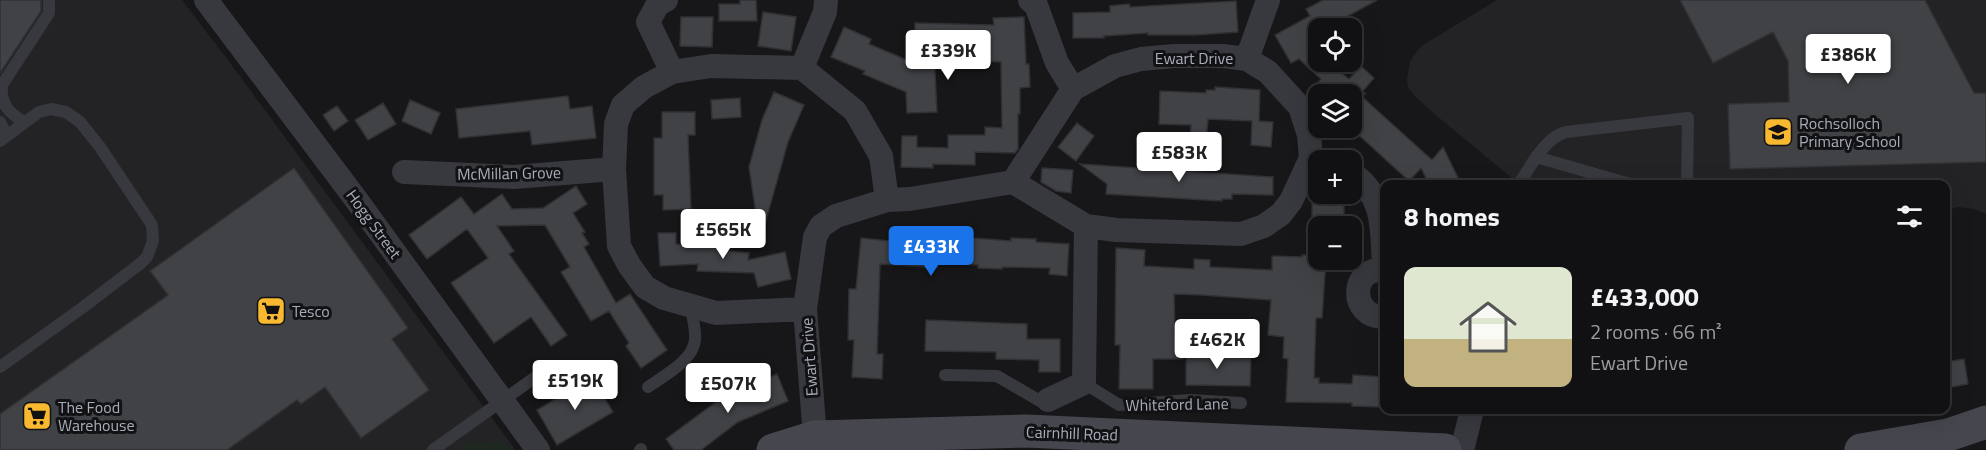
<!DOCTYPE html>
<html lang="en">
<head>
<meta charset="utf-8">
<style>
	:root { --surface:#111113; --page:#1a1a1c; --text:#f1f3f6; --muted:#9c9da0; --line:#303133; --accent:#1a73e8 }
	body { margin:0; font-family:"Titillium Web",sans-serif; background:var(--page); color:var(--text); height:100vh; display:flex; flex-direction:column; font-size:22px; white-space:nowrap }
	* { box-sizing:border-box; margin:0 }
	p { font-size:20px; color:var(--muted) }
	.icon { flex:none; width:33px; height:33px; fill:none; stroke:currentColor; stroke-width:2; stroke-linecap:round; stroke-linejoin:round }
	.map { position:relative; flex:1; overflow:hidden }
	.side { position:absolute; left:1380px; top:180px; width:570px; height:234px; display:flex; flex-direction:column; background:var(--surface); border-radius:12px; box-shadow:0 6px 24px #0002,0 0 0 2px var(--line) }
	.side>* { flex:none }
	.controls { position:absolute; left:1308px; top:18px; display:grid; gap:12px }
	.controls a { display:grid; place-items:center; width:54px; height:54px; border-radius:12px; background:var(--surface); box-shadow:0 6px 24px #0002,0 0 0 2px var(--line); font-size:30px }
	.price { position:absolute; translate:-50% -51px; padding:0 14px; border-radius:6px; background:#fff; color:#222; font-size:20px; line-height:39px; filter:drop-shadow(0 2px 3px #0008) }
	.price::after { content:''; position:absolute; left:50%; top:36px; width:18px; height:14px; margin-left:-9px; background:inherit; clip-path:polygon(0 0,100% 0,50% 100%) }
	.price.on { background:var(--accent); color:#fff }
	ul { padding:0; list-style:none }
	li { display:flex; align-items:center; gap:18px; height:150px; padding:0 24px }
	li span { display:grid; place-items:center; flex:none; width:168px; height:120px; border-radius:12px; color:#555 }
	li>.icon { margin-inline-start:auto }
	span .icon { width:72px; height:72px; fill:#fffc; stroke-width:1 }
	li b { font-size:26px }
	h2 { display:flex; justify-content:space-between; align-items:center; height:72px; padding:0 24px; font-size:26px }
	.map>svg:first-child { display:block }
	.built { fill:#232326 }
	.green { fill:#1e2720 }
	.building { fill:#414246; stroke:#313135; stroke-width:1.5 }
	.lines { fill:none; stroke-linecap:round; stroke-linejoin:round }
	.lane { stroke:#38393e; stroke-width:12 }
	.street { stroke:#38393e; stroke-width:24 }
	.secondary { stroke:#46474e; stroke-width:33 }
	.labels { text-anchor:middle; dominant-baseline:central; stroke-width:6; stroke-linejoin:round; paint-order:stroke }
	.street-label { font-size:16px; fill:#a8adb9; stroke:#121214 }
	.poi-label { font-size:16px; fill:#a8adb9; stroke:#121214; text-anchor:start }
</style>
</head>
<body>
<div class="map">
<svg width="1986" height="450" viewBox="0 0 1986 450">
	<rect width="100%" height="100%" fill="#171719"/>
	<path class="built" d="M0,0h182l46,60 286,388 -6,2h-508z
		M1497,0h489v214l-12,-5 -17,-2 -11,4v-27h-427l-81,-67 -23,-21 -7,-8 -1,-9 3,-17 4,-7 9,-10z"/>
	<path class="green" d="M500,441l15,9h-57l8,-6z"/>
	<path class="building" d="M0,0h41v11l-41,62z
		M740,0h16l1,21h-38v-17h21z
		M1323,0h54l-29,16 2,3 -19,9h-22l9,17v17h10l21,17 12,-13 13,12 -12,14 4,2h-7l73,66 11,-13 18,37h-32l-8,-16 -12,13 -58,-53 1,-34h-45l14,-15 -22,-20 -8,4 -16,-28 35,-19 -4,-7z
		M1680,0h245l49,93h12v69l-256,7 -2,-65 61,-2 -1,-41 -15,-29 -60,31z
		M1236,1l2,31 -43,3h-47v-2l-44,3v2h-31v-25l37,-1v-6l19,-2 1,3z
		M763,12l33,5 -5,34 -33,-5z
		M681,17h32l-1,30 -32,-1z
		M1024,17l2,47h3l1,23 -10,1v26h-2v35l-3,4 -40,-1v13l-42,-1v4l-32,-1 1,-31h15v11l31,1v-13h37v-8l17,1 -1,-66 -24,-1 1,-9h-44l3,60 -30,1 -1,-21 -43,-18 2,-3 -34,-14 13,-30 27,12 -2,5 45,19 1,-40 79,2 -1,-7z
		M1215,87l45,3 -1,31 14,1 -2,25 -20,-2 1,-24 -44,-2 -2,23 -16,-2 1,-15 -32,-1 1,-33 46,2v-3h9z
		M774,92l30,13 -16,37 -28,99 -11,-74 13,-47z
		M568,96l2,13 22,-3 4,32 -64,7 -2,-14 -71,7 -3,-29z
		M740,98l1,19 -29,2 -1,-19z
		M410,100l30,13 -9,21 -29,-13z
		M383,103l13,21 -28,16 -13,-20z
		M337,106l11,15 -14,10 -11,-16z
		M662,112h33v23h-7l3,74 -28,1v-15h-9v-57h8z
		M1077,123l17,13 -18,25 -18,-14z
		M1080,164l193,13v18l-41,-1v5h-10v2l-116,-7 1,-10z
		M294,168l114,160 -16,11 37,51 -68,48 -36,-51 -24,17 -4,-4 -70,50h-227v-36l168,-119 -18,-24z
		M1042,168l31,2 -2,23 -15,-2 -15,-9z
		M576,186l11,18 -14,9 12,19 -3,1 7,11 -5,3 32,56 14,-9 37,56 -26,18 -15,-22 3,-3 -20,-32 -18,10 -30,-49 9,-5 -25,-42 -48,1 17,25 -5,3 58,81 -16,11 -20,-29 -37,26 -43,-60 37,-25 -21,-29 -40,30 -18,-24 52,-38 13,17 28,-20 10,15 31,-1z
		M1312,196h32v23h-32z
		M658,233h18v11l53,2v5l20,2 -1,7 37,-8 6,27 -33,8 -4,-14 -57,-2 1,-7 -38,2z
		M910,233l101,8v-3l25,1v3l33,2 -2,32 -18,-2 1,-6 -48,-1v2l-24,-1v-3l-40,-2 -1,5 -57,-4 -3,90h6l-1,25 -30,-2 2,-37h-6l1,-51h7l5,-51 48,5z
		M1116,248l29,2 -1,16 50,3v-10l16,1v7l62,3v-14l30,1v-2h16v5h8l-4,58h-6l-2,60h5v5l33,1 1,-9 31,2v30l-32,-1v-3l-66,-1 2,-43 -5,-1 1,-21 -16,-2 3,-35 -70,-5 -27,-1 1,41 10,1 -2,23h-30v30h-34l1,-44h-5z
		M926,320l101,4v15h33v33h-21v-12l-43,-1v-7l-71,-1z
		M1186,352h21v4l44,2 -1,28 -64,-1z
		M1964,359l4,25 -22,4v-26z
		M777,374l11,27 -50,21 -37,28h-27l-8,-11 57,-42z
		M592,377l21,35 -56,33 -20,-35z"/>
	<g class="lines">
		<path class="lane" d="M0,122l7,14
			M24,122c-15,-9 -24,-18 -22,-37l47,-72v-13
			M0,141l39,-29 12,-3 15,3 14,10 20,25 52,78 1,16 -6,16 -6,6 -59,45 -82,59
			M1536,157c10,-12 16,-21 30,-25l122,-14 -1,66
			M1519,184l17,-27 94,27
			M945,375l52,1 43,25 8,-1
			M1084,383l35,22 71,-5 51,3
			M648,387c15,-11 45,-26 47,-47 1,-11 -3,-23 -4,-34
			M433,450l111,-79
			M640,450l1,-1"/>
		<path class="street" d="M206,0l149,198 183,252
			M666,0l-8,4 -10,18 24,50
			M1030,0l6,5 21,58 16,26
			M1247,59l21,-59
			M802,68l23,-56 1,-12
			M404,172l110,5 100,-8
			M1352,174c34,21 30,61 32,96
			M1384,270c-34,-3 -35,47 0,47
			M805,309l-89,4 -52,-15 -19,-11 -16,-22 -10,-19 -5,-77 2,-45 7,-19 21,-18 28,-15 39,-6 91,2 53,43 26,45 6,44
			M1048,400l36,-17 2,-157
			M815,437l-10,-128 10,-72 6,-11 15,-10 51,-16 23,-1 103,-17 73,44 30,4 125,4 23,-8 17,-12 10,-13 20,-43 -2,-23 -9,-28 -32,-35 -21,-13 -24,-3h-49l-33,3 -26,7 -42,23 -60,93
			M1462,450l10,-40"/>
		<path class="secondary" d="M773,450l42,-13 211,-6 419,19
			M1861,450l87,-15 38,-13"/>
	</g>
	<defs>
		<g id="school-square" transform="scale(1.5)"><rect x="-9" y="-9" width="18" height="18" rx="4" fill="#f8b82f" stroke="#121214"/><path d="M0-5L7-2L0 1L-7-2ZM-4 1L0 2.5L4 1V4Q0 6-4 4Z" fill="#111"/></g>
		<g id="supermarket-square" transform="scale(1.5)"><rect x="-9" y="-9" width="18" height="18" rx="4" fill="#f8b82f" stroke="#121214"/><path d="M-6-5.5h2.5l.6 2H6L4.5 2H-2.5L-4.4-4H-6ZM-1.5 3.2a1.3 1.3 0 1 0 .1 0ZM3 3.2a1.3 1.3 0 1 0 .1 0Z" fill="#111"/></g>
	</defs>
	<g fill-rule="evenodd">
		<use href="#school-square" x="1778" y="132"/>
		<use href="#supermarket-square" x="271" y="311"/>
		<use href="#supermarket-square" x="37" y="416"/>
	</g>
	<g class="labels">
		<g class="street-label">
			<text x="1194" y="58">Ewart Drive</text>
			<text transform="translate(509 173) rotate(-1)">McMillan Grove</text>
			<text transform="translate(374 224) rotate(54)">Hogg Street</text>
			<text transform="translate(809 357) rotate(-94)">Ewart Drive</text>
			<text transform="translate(1177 404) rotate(-1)">Whiteford Lane</text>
			<text transform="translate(1072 433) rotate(2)">Cairnhill Road</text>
		</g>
		<g class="poi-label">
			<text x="1799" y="123">Rochsolloch<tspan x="1799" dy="18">Primary School</tspan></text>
			<text x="292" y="311">Tesco</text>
			<text x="58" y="407">The Food<tspan x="58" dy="18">Warehouse</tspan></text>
		</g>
	</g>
</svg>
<div class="controls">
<a><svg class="icon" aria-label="locate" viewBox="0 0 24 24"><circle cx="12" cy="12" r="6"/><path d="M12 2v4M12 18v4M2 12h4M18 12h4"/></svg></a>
<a><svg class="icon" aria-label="layers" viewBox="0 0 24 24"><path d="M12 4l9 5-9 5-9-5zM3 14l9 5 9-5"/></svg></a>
<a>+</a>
<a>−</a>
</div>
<b class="price" style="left:948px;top:81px">£339K</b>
<b class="price" style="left:1848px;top:85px">£386K</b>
<b class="price" style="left:1179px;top:183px">£583K</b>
<b class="price" style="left:723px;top:260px">£565K</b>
<b class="price on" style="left:931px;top:277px">£433K</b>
<b class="price" style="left:1217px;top:370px">£462K</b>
<b class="price" style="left:575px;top:411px">£519K</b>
<b class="price" style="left:728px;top:414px">£507K</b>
<section class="side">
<h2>8 homes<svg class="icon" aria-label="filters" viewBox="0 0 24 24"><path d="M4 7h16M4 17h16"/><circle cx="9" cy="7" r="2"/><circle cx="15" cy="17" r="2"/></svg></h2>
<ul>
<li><span style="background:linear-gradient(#dfe7d0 60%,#c2b280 0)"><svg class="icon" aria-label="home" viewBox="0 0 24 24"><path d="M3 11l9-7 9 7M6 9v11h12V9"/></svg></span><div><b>£433,000</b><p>2 rooms · 66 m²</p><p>Ewart Drive</p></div></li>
</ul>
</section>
</div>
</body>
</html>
